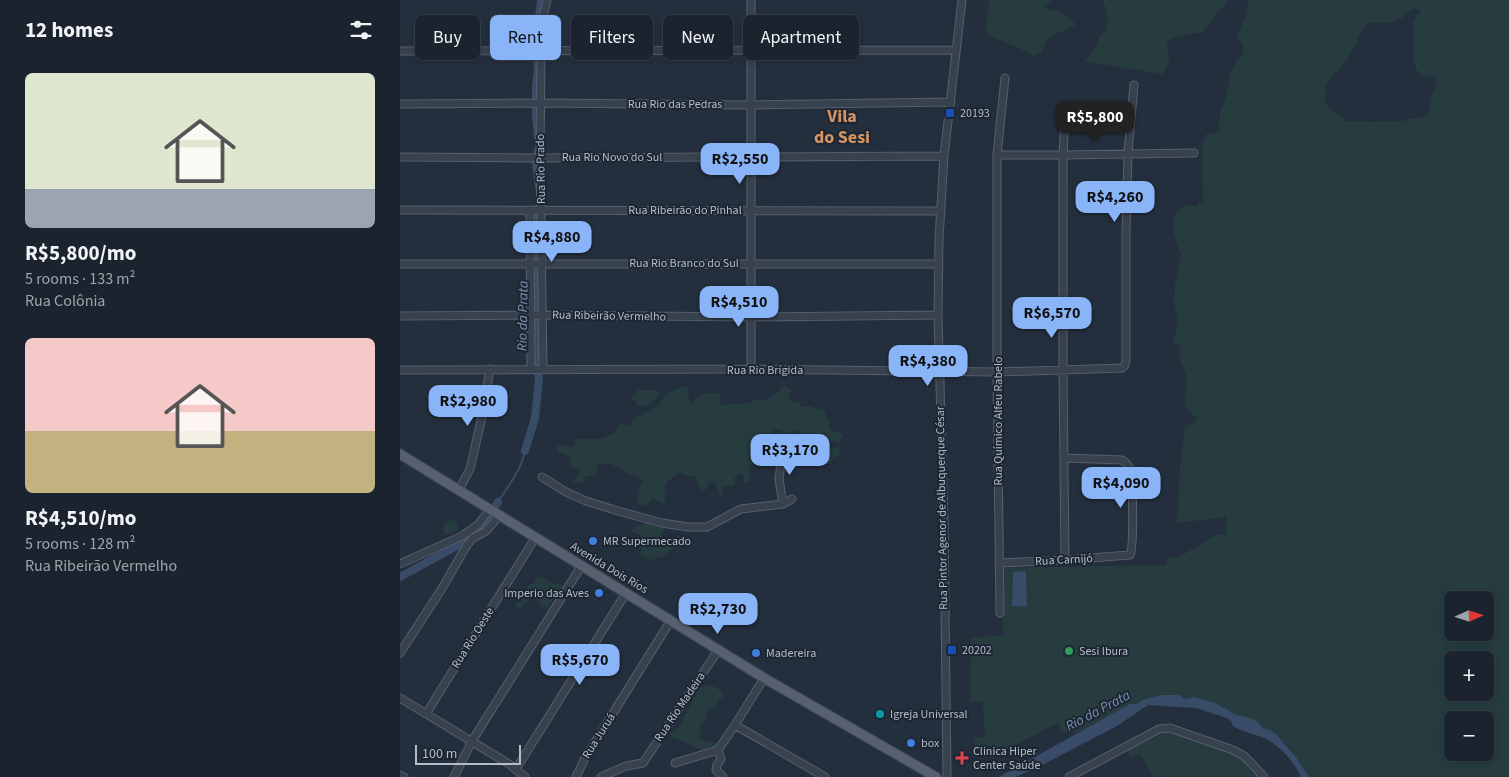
<!DOCTYPE html>
<html lang="en">
<head>
<meta charset="utf-8">
<style>
	:root { --surface:#1b232e; --page:#242b36; --text:#f1f3f6; --muted:#a0a4aa; --line:#39404a; --accent:#8ab4f8 }
	body { margin:0; font-family:"Source Sans 3",sans-serif; background:var(--page); color:var(--text); height:100vh; display:flex; flex-direction:column; font-size:19px; white-space:nowrap }
	* { box-sizing:border-box; margin:0 }
	p { font-size:16px; color:var(--muted) }
	.icon { flex:none; width:28px; height:28px; fill:none; stroke:currentColor; stroke-width:2; stroke-linecap:round; stroke-linejoin:round }
	.map { position:relative; flex:1; overflow:hidden }
	.drawer { display:flex; flex-direction:column; background:var(--surface); width:400px }
	.drawer>* { flex:none }
	.hud { position:absolute; left:15px; top:15px; width:475px; height:45px; display:flex; gap:10px }
	.needle { width:32px; rotate:87deg }
	.buttons { position:absolute; left:1044px; top:591px; display:grid; gap:10px }
	.buttons a { display:grid; place-items:center; width:50px; height:50px; border-radius:8px; background:var(--surface); box-shadow:0 2px 8px #0003,0 0 0 1px var(--line); font-size:25px }
	.scale { position:absolute; left:15px; bottom:12px; width:106px; box-sizing:border-box; padding-left:5px; border:2px solid #b4bcc9; border-top:0; font-size:14px; line-height:18px; white-space:nowrap; color:#b4bcc9; -webkit-text-stroke:4px #1d2633; paint-order:stroke }
	.price { position:absolute; translate:-50% -42px; padding:0 11px; border-radius:10px; background:var(--accent); color:#111; font-size:16px; line-height:32px; filter:drop-shadow(0 1px 2px #0008) }
	.price::after { content:''; position:absolute; left:50%; top:30px; width:15px; height:11px; margin-left:-8px; background:inherit; clip-path:polygon(0 0,100% 0,50% 100%) }
	.price.active { background:#222; color:#fff }
	ul { padding:0; list-style:none }
	li { display:grid; align-content:center; gap:10px; height:265px; padding:0 25px }
	li span { display:grid; place-items:center; height:155px; border-radius:8px; color:#555 }
	li>.icon { margin-inline-start:auto }
	span .icon { width:90px; height:90px; fill:#fffc; stroke-width:1 }
	li b { font-size:21px }
	h2 { display:flex; justify-content:space-between; align-items:center; height:60px; padding:0 25px; font-size:21px }
	.pill { padding:0 18px; border-radius:8px; background:var(--surface); box-shadow:0 2px 8px #0003,0 0 0 1px var(--line); font-size:18px; line-height:45px }
	.pill.active { background:var(--accent); color:#111 }
	main { display:flex; flex:1; min-height:0 }
	.map>svg:first-child { display:block }
	.green { fill:#263c3f; fill-rule:evenodd }
	.water { fill:#394c67 }
	.lines { fill:none; stroke-linecap:round; stroke-linejoin:round }
	.stream { stroke:#394c67; stroke-width:2 }
	.canal { stroke:#394c67; stroke-width:8 }
	.minor-casing { stroke:#565f6c; stroke-width:9 }
	.major-casing { stroke:#414a57; stroke-width:11 }
	.minor { stroke:#38414e; stroke-width:7 }
	.major { stroke:#56606e; stroke-width:9 }
	.transit-dot { fill:#1a4fb4; stroke:#1d2633; stroke-width:2 }
	.shop-dot { fill:#3f7fe0; stroke:#1d2633; stroke-width:2 }
	.leisure-dot { fill:#2e9e5b; stroke:#1d2633; stroke-width:2 }
	.culture-dot { fill:#0f9aa8; stroke:#1d2633; stroke-width:2 }
	.health-dot { fill:#e0444e; stroke:#1d2633; stroke-width:2 }
	.labels { text-anchor:middle; dominant-baseline:central; stroke-width:4; stroke-linejoin:round; paint-order:stroke }
	.street-label { font-size:12px; fill:#b4bcc9; stroke:#1d2633 }
	.poi-label { font-size:12px; fill:#b4bcc9; stroke:#1d2633; text-anchor:start }
	.water-label { font-size:14px; font-style:italic; fill:#7c92b1; stroke:#1d2633 }
	.district-label { font-size:18px; font-weight:bold; fill:#d59563; stroke:#1d2633 }
</style>
</head>
<body>
<main>
<section class="drawer">
<h2>12 homes<svg class="icon" aria-label="filters" viewBox="0 0 24 24"><path d="M4 7h16M4 17h16"/><circle cx="9" cy="7" r="2"/><circle cx="15" cy="17" r="2"/></svg></h2>
<ul>
<li><span style="background:linear-gradient(#dfe7d0 75%,#9aa5b1 0)"><svg class="icon" aria-label="home" viewBox="0 0 24 24"><path d="M3 11l9-7 9 7M6 9v11h12V9"/></svg></span><div><b>R$5,800/mo</b><p>5 rooms · 133 m²</p><p>Rua Colônia</p></div></li>
<li><span style="background:linear-gradient(#f6c9c9 60%,#c2b280 0)"><svg class="icon" aria-label="home" viewBox="0 0 24 24"><path d="M3 11l9-7 9 7M6 9v11h12V9"/></svg></span><div><b>R$4,510/mo</b><p>5 rooms · 128 m²</p><p>Rua Ribeirão Vermelho</p></div></li>
</ul>
</section>
<div class="map">
<svg width="1109" height="777" viewBox="0 0 1109 777">
	<rect width="100%" height="100%" fill="#242f3e"/>
	<path class="green" d="M589,0h62l-6,8c12,4 25,5 30,17 -15,10 -27,6 -33,27l-8,4 -11,-6 -35,-15 -2,-9z
		M702,0h127l-5,7 -6,5 -15,20c-11,2 -27,2 -36,11l2,19 -6,12 -78,-13 11,-14 3,-10 6,-5 3,-10 -2,-14z
		M848,0h261v777h-200l-18,-27 -15,-16 -8,-5 -5,-1 -5,-6 -8,-4 -13,-3 -22,-12 -20,-6 -10,2 -3,-1 -37,1 -10,5 -5,1 -51,28 -18,-1 -2,-10 -64,34 -6,-11 -8,6 -6,-5 -1,-9h11l-2,-35 -13,-1 1,-63 32,-3 -2,-67 165,-3 2,-8 8,2 41,-25 9,1v-18l-49,6 3,-55 5,-40 11,-7v-4l-7,-5 -5,-8c1,-9 4,-19 2,-28 -3,-14 -10,-16 -5,-31l-8,-2 5,-19 -4,-22 1,-17 6,-30 -7,-21 -1,-11 2,-8 7,-7 6,-3 10,1v-3h5l-1,-56 5,-14h7l5,-3 1,-16 8,-25 2,-15 5,-11 9,-11 -1,-7 -6,-9 9,-22zM1012,9h9l-7,12 -1,41 7,14 14,-1 3,8 -6,14 -2,18 -27,6 -30,1 -27,-1 -20,-18 1,-19 22,-25 18,-36c19,1 33,1 46,-14zM1052,600h33v32h-33zM1052,660h33v32h-33zM1052,720h33v32h-33z
		M287,385l3,19 10,-10 20,-1v12l28,-2 8,-3h10l6,-3 12,-12 7,5 -3,6 3,6h8l2,5 9,-1 5,2 8,1 6,13v7l14,5 -4,9 -15,-4 -19,2 -6,-9 -7,-1 -8,9 -1,6v-15l-8,-2c-9,15 -8,28 -26,37l1,16 -6,1 -1,-10 -8,4 -1,8 -12,2v7l-2,2 -5,-15 -8,3v5l-6,2 -5,-14 -12,-2 -4,-3 -12,9 -3,5 1,10 -2,8 -11,-6 -6,8 -11,-3 3,-13 4,-9 -32,-17h-13l-2,12h-10l-3,8 -10,-2 6,-11 -10,-5 2,-9 -14,-6 1,-6 15,2 4,-8h22l15,-5 6,-10 9,2 5,-7 24,-14 10,-12z
		M238,390h17l6,3 -12,12 -8,2 -5,-3 -2,-4 -6,2z
		M426,446l8,3 5,-2v8l-6,3 -2,6h-11l1,-5 -2,-6 2,-5z
		M51,519l4,1c2,3 2,7 4,10l-14,5 -3,-7 3,-5 4,-1z
		M245,523h10l10,4 -4,10 15,8 -13,12h-7l-2,3 -7,-1 -7,-4 2,-13 -2,-7 -9,-4 5,-5 3,1z
		M139,577h5l4,5 15,3 -2,9 -9,1 1,4 -6,10 -2,-4 -3,3 -1,-5 -9,-6 -13,13 -4,-4 7,-13 8,-9h4l1,-4z
		M308,685c8,1 11,4 16,10l-5,6 -4,8 -5,-1 -3,6v6l-5,3 -3,5 2,3 -3,7 12,5 2,-1 5,2 -3,6 -10,2 -12,-7 -20,-8 -1,-4 8,-6 18,-35 3,-4z
		M770,730l67,25 14,10 10,12h-93l-1,-2 -4,2h-9l-14,-23 -10,3 -3,-7z"/>
	<path class="water" d="M626,571l1,35h-15l1,-34z
		M762,695h17l6,4 10,-2 20,6 22,12 13,3 8,4 5,6 5,1 8,5 20,23 13,20h-8c-9,-18 -23,-34 -42,-41 -9,-3 -18,-5 -26,-10l-2,-5 -4,-3 -31,-10 -48,-3 -6,4 -25,17 -73,38 -28,13h-17l131,-73h6l9,-5z"/>
	<g class="lines">
		<path class="stream" d="M98,502c11,-17 23,-32 27,-51"/>
		<path class="canal" d="M138,137l-2,-21v-30l2,-15 -2,-31 5,-40
			M138,151l-2,12 3,24
			M125,451l10,-33 4,-40 -3,-15 2,-26v-76l2,-23 -4,-11 3,-21
			M96,505l2,-3
			M0,577l79,-43 10,-18"/>
		<g class="minor-casing">
			<path id="minor" d="M0,51l556,-1
				M0,104l141,-1 210,2 200,-3
				M665,117l-2,38v215l2,190
				M597,155h66l131,-2
				M0,157l131,1 413,-2
				M0,210l541,1
				M130,211l1,158
				M0,264h539
				M0,316l141,-1 210,2 187,-2
				M143,369l-3,-212 1,-106 2,-34 4,-17
				M351,369v-369
				M0,370l351,-1 246,3 125,-4 3,-3 1,-5v-128l2,-79 6,-68
				M383,448l-4,31 4,25
				M142,477l24,15 20,9 32,10 44,12 26,4h19l34,-18 42,-5 9,-5
				M59,490l11,-21 13,-57 7,-43
				M599,563l66,-3 65,-5c4,-7 3,-77 0,-86 -1,-4 -4,-6 -8,-9l-57,-2
				M0,564l62,-28 16,-11 12,-16
				M600,613l-3,-241v-217l8,-77
				M0,653l41,-63 26,-45 6,-7 13,-7 14,-16
				M0,698l109,66 16,13
				M26,714l109,-176
				M335,725l90,52
				M318,750l17,-25 29,-47
				M318,750l3,9 -4,6 -1,5 7,7
				M275,763l43,-13
				M116,769l110,-176
				M0,775l4,2
				M54,777l18,-36 110,-176
				M176,777l9,-19 86,-138
				M201,777l25,-11 17,-3 76,-114
				M547,777l-3,-255 -6,-207 1,-76 5,-83 18,-156
				M669,777l90,-48 11,-1 63,22 11,6 7,7 13,14"/>
		</g>
		<g class="major-casing">
			<path id="major" d="M0,454l364,224 172,99"/>
		</g>
		<use href="#minor" class="minor"/>
		<use href="#major" class="major"/>
	</g>
	<g class="transit-dot">
		<rect x="545" y="108" width="10" height="10" rx="2.5"/>
		<rect x="547" y="645" width="10" height="10" rx="2.5"/>
	</g>
	<g class="shop-dot">
		<circle cx="193" cy="541" r="5"/>
		<circle cx="199" cy="593" r="5"/>
		<circle cx="356" cy="653" r="5"/>
		<circle cx="511" cy="743" r="5"/>
	</g>
	<circle class="leisure-dot" cx="669" cy="651" r="5"/>
	<circle class="culture-dot" cx="480" cy="714" r="5"/>
	<path class="health-dot" d="M559.5 750.5h5v5h5v5h-5v5h-5v-5h-5v-5h5z"/>
	<g class="labels">
		<g class="street-label">
			<text x="275" y="104">Rua Rio das Pedras</text>
			<text x="212" y="157">Rua Rio Novo do Sul</text>
			<text transform="translate(141 169) rotate(-91)">Rua Rio Prado</text>
			<text x="285" y="210">Rua Ribeirão do Pinhal</text>
			<text x="284" y="263">Rua Rio Branco do Sul</text>
			<text transform="translate(209 316) rotate(1)">Rua Ribeirão Vermelho</text>
			<text x="365" y="370">Rua Rio Brígida</text>
			<text transform="translate(598 421) rotate(-90)">Rua Químico Alfeu Rabelo</text>
			<text transform="translate(542 508) rotate(-91)">Rua Pintor Agenor de Albuquerque César</text>
			<text transform="translate(664 560) rotate(-3)">Rua Carnijó</text>
			<text transform="translate(209 568) rotate(31)">Avenida Dois Rios</text>
			<text transform="translate(73 638) rotate(-58)">Rua Rio Oeste</text>
			<text transform="translate(280 707) rotate(-56)">Rua Rio Madeira</text>
			<text transform="translate(199 736) rotate(-58)">Rua Juruá</text>
		</g>
		<g class="poi-label">
			<text x="560" y="113">20193</text>
			<text x="203" y="541">MR Supermecado</text>
			<text x="189" y="593" text-anchor="end">Imperio das Aves</text>
			<text x="562" y="650">20202</text>
			<text x="679" y="651">Sesi Ibura</text>
			<text x="366" y="653">Madereira</text>
			<text x="490" y="714">Igreja Universal</text>
			<text x="521" y="743">box</text>
			<text x="573" y="751">Clinica Hiper<tspan x="573" dy="14">Center Saúde</tspan></text>
		</g>
		<g class="water-label">
			<text transform="translate(123 316) rotate(-89)">Rio da Prata</text>
			<text transform="translate(698 711) rotate(-28)">Rio da Prata</text>
		</g>
		<g class="district-label">
			<text x="442" y="116">Vila<tspan x="442" dy="21">do Sesi</tspan></text>
		</g>
	</g>
</svg>
<div class="buttons">
<a><svg class="needle" viewBox="-14 -14 28 28"><path d="M0-13l5 13h-10z" fill="#e53935"/><path d="M0 13l5-13h-10z" fill="#a0a4aa"/></svg></a>
<a>+</a>
<a>−</a>
</div>
<div class="scale">100 m</div>
<b class="price active" style="left:695px;top:143px">R$5,800</b>
<b class="price" style="left:340px;top:185px">R$2,550</b>
<b class="price" style="left:715px;top:223px">R$4,260</b>
<b class="price" style="left:152px;top:263px">R$4,880</b>
<b class="price" style="left:339px;top:328px">R$4,510</b>
<b class="price" style="left:652px;top:339px">R$6,570</b>
<b class="price" style="left:528px;top:387px">R$4,380</b>
<b class="price" style="left:68px;top:427px">R$2,980</b>
<b class="price" style="left:390px;top:476px">R$3,170</b>
<b class="price" style="left:721px;top:509px">R$4,090</b>
<b class="price" style="left:318px;top:635px">R$2,730</b>
<b class="price" style="left:180px;top:686px">R$5,670</b>
<div class="hud">
<a class="pill">Buy</a>
<a class="pill active">Rent</a>
<a class="pill">Filters</a>
<a class="pill">New</a>
<a class="pill">Apartment</a>
</div>
</div>
</main>
</body>
</html>
